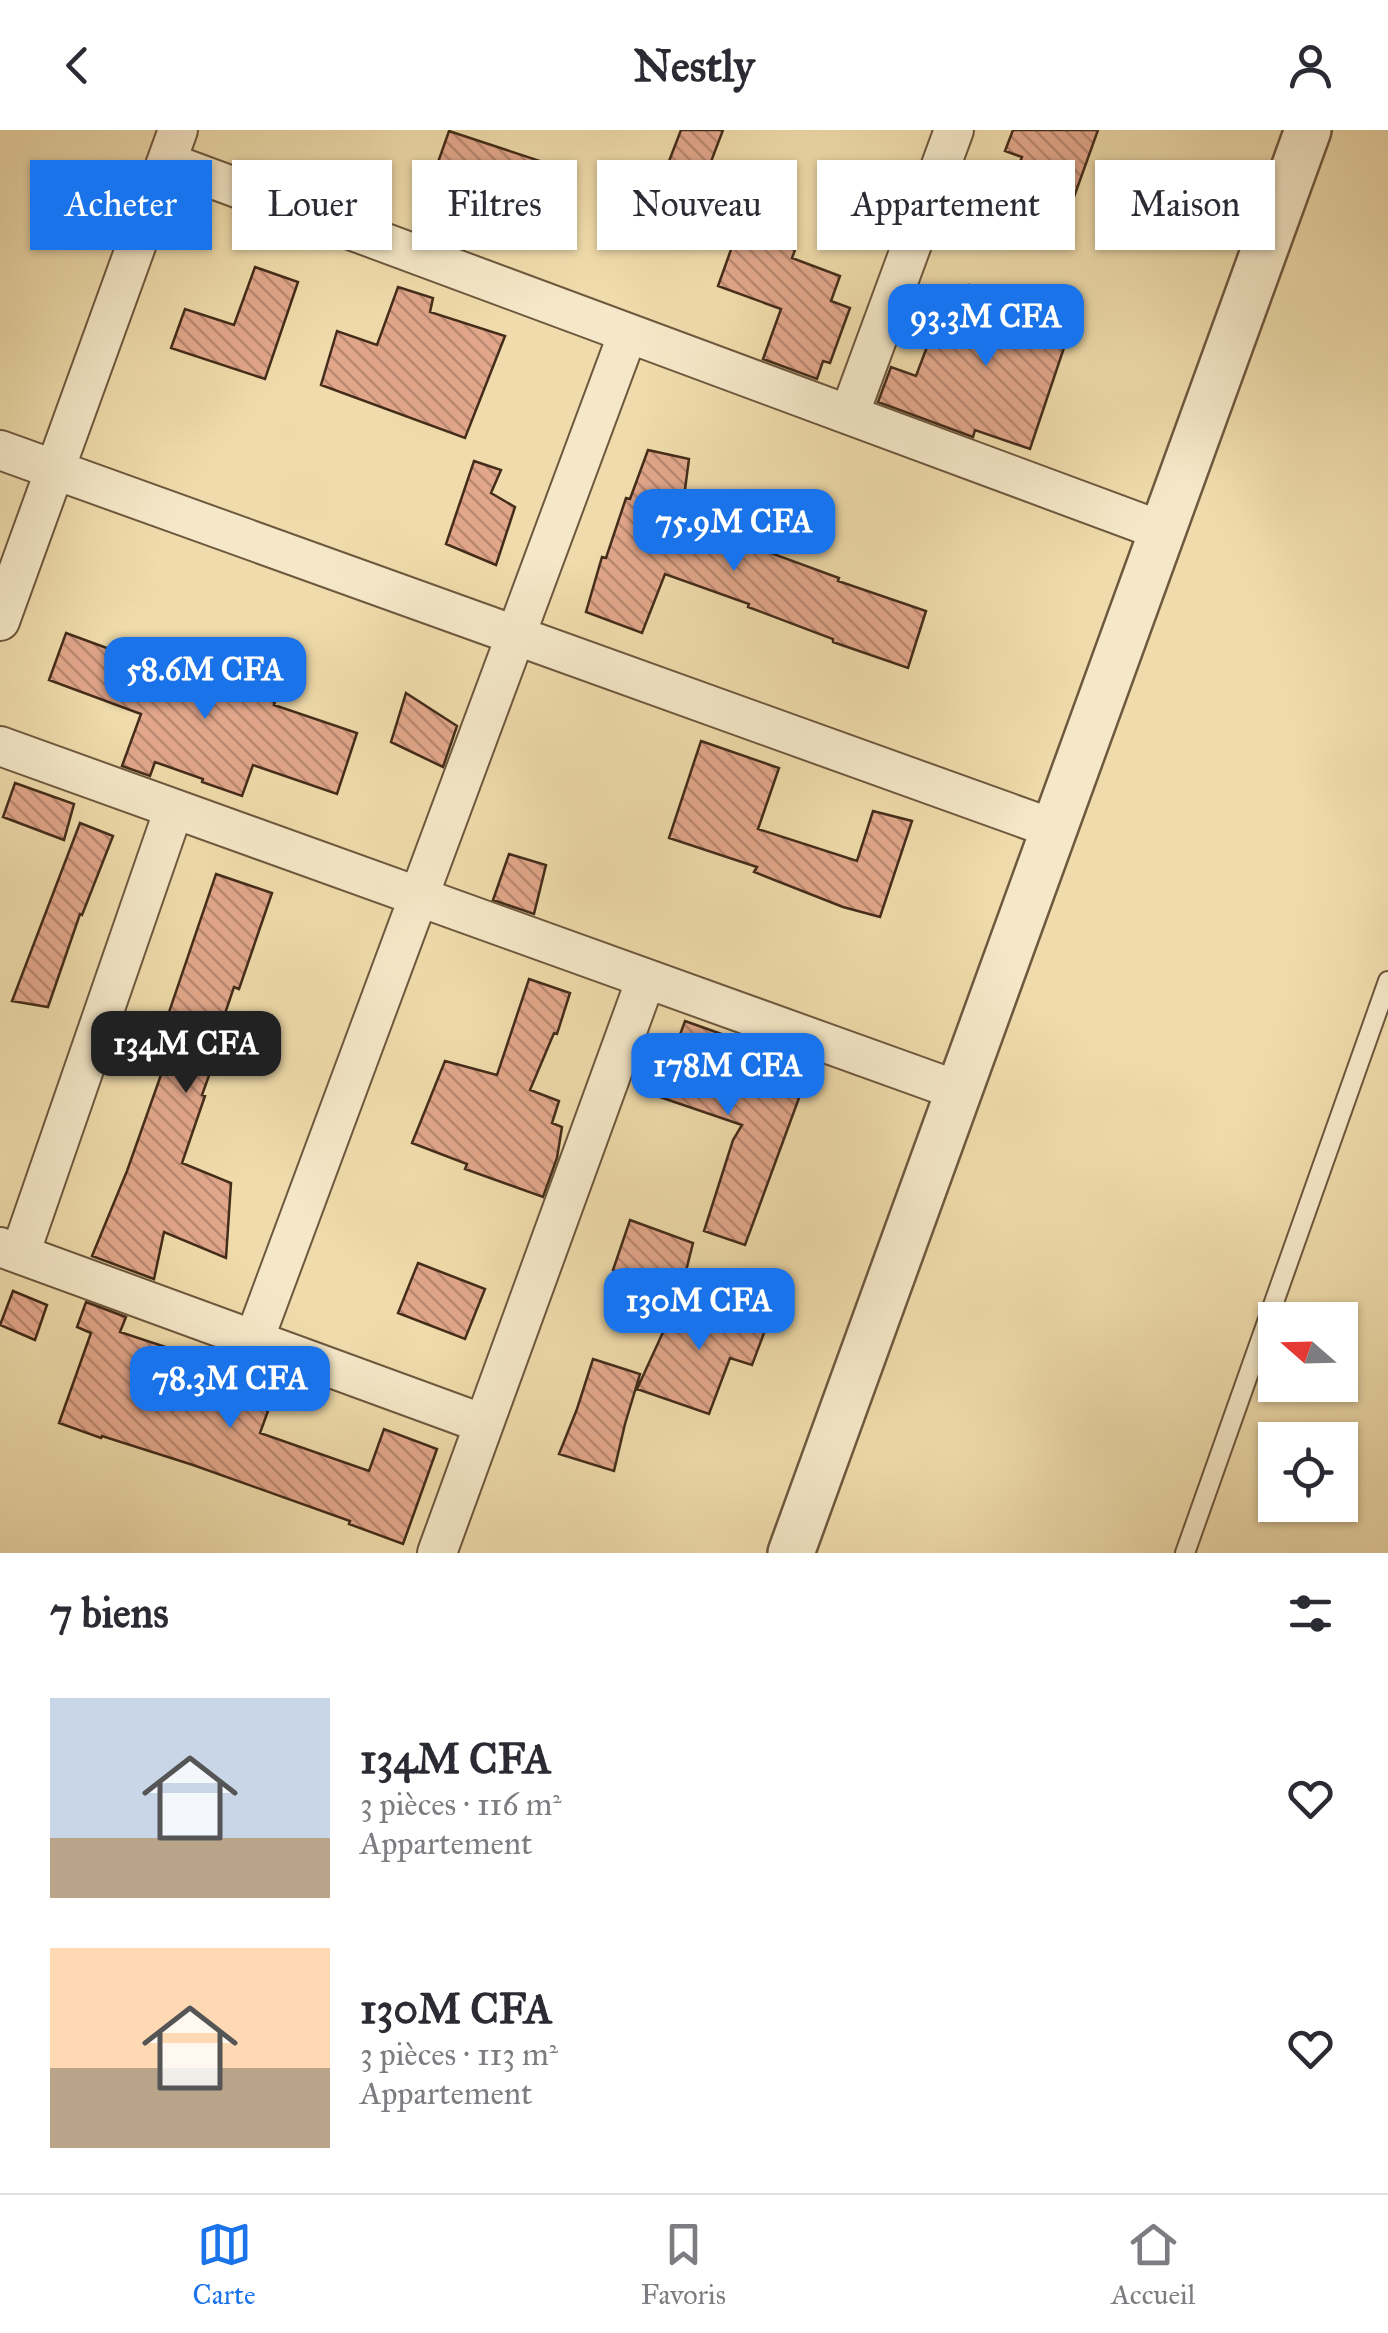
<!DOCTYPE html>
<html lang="fr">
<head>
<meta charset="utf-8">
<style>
	:root { --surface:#fff; --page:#f2f2f3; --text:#2b2b33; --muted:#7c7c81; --line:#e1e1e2; --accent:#1a73e8 }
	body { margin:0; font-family:"IM FELL Great Primer",serif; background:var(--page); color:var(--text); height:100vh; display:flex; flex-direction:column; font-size:38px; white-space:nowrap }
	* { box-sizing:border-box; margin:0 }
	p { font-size:32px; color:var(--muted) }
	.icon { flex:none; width:55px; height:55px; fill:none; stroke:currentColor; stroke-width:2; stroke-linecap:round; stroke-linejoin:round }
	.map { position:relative; height:1423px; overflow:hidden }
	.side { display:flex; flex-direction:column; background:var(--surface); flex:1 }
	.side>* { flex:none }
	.guide { position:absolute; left:30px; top:30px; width:1330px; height:90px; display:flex; gap:20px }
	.needle { width:65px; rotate:290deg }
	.fabs { position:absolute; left:1258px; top:1172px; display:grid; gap:20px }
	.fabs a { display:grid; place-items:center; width:100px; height:100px; border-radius:0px; background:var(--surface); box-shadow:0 2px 8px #0004; font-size:50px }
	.price { position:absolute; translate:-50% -85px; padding:0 22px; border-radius:20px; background:var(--accent); color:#fff; font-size:32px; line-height:65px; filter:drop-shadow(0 2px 5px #0008) }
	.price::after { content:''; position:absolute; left:50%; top:60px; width:30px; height:22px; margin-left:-15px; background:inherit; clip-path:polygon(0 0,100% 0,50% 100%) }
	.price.active { background:#222; color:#fff }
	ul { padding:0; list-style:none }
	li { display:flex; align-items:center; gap:30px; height:250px; padding:0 50px }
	li span { display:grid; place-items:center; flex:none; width:280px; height:200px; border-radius:0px; color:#555 }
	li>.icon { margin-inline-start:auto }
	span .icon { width:120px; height:120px; fill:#fffc; stroke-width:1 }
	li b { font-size:42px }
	h2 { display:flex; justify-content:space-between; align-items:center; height:120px; padding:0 50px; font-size:42px }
	.tag { padding:0 35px; border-radius:0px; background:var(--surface); box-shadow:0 2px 8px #0004; font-size:35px; line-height:90px }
	.tag.active { background:var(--accent); color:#fff }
	header { display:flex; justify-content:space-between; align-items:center; height:130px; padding:0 50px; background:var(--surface); font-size:45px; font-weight:800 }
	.tabs { display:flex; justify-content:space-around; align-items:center; height:140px; border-top:2px solid var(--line); background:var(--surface); font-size:28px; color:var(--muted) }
	.tabs a { display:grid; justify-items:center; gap:5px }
	.tabs .active { color:var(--accent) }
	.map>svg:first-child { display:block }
	.building { fill:url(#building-back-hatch); stroke:#432c19; stroke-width:2.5 }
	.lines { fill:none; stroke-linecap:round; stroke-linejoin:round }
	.service-casing { stroke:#6e583e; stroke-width:22 }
	.minor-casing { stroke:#6e583e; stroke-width:42 }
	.tertiary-casing { stroke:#6e583e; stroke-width:50 }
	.service { stroke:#f5e8c8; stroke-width:18 }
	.minor { stroke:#f5e8c8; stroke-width:38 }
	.tertiary { stroke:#f5e8c8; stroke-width:45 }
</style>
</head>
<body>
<header><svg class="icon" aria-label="back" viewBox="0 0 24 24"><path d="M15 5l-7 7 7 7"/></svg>Nestly<svg class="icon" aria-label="person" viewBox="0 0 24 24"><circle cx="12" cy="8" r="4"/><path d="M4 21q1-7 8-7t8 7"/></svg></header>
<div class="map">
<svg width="1388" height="1423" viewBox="0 0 1388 1423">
	<defs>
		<pattern id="building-back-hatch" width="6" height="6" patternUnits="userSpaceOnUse" patternTransform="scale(2.5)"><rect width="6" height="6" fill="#e2a78b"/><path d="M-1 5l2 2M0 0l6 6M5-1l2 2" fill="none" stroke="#b98871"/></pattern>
	</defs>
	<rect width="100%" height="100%" fill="#efdbab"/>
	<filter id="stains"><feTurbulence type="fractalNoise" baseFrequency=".002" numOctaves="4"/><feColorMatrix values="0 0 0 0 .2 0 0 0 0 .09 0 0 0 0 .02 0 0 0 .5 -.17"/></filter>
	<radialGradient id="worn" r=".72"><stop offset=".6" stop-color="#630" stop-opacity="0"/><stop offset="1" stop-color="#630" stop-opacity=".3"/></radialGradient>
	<path class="building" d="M681,0h42l-25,66 -37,-14z
		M1013,0h85l-24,67 -59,-22 7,-18 -17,-6z
		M449,1l115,38 -15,41 -36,-13 -14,37 -43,-15 -7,18 -31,-11 21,-57 -3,-1z
		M738,100l57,20 -3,8 48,18 -9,25 19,7 -20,55 -7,-2 -6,18 -54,-20 18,-50 -63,-23z
		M255,137l43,15 -33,97 -94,-31 14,-39 49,16z
		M969,155l64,22 2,-6 40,14 -45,134 -55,-19 -2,7 -95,-35 13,-35 25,9 20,-53 17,7z
		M398,157l35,11 -3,14 75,24 -40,102 -144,-53 16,-54 40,14z
		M648,320l41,9 -8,61 158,58 -1,3 88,30 -18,57 -75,-26v-3l-85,-32 1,-3 -84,-30 -23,59 -56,-21 16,-55 4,1 20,-60 4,1z
		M474,331l27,9 -10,23 24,14 -19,58 -50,-21z
		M66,503l92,34 3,-9 39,14 -1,3 76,27 -1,3 83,28 -20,61 -84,-29 -11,31 -40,-14 1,-3 -48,-17 -5,14 -28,-10 19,-52 -92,-34z
		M406,563l51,33 -14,41 -52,-25z
		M701,611l78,27 -21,61 99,32 16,-50 39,10 -32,96 -37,-10 -89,-35 3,-5 -88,-29z
		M15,653l59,21 -10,36 -61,-23z
		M80,693l33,13 -31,79 -2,-1 -32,93 -36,-6z
		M509,724l37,11 -12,49 -41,-14z
		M216,744l56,19 -33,96 -5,-2 -18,53 5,2 -19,53 3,1 -23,67 49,20 -5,75 -62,-26 -10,47 -62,-23 35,-85 35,-99 -12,-4z
		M529,849l41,14 -13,41 -3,-1 -24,57 29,11 -7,22 10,4 -5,31 -14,39 -78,-28 2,-5 -55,-21 33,-82 52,14z
		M685,891l73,26 -10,28 51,23 -54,147 -41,-14 29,-91 9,-15 -103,-35 6,-29 22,9z
		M630,1090l63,23 -13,52 -67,-25z
		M418,1133l67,26 -20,50 -67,-26z
		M13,1161l34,14 -12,35 -35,-15z
		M680,1165l87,30 -15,40 -22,-7 -21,56 -72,-25z
		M86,1172l40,15 -6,15 106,35 -9,26 51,18 -8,22 109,38 15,-42 53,20 -34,95 -54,-20 1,-3 -157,-56 -91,-29 -1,2 -42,-15 32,-90 -14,-6z
		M593,1229l47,15 -15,50 -11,47 -55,-17 18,-45z"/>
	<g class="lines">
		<g class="service-casing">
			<path id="service" d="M1185,1423l203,-572"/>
		</g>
		<g class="minor-casing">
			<path id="minor" d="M167,32l995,369
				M849,285l105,-285
				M0,320l1054,379
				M0,491l178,-491
				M0,616l959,345
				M0,1117l484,177
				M20,1124l154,-445
				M254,1210l374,-1007
				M437,1423l209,-574"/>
		</g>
		<g class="tertiary-casing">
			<path id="tertiary" d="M791,1423l517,-1423"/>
		</g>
		<use href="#service" class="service"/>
		<use href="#minor" class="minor"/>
		<use href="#tertiary" class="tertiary"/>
	</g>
	<rect width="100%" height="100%" filter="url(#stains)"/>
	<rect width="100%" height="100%" fill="url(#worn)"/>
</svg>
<div class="fabs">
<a><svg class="needle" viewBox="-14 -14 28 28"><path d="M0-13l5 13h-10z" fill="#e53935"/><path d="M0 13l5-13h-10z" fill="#7c7c81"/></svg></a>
<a><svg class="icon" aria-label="locate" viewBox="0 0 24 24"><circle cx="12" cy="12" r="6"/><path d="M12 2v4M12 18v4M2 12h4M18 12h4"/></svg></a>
</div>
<b class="price" style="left:986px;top:239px">93.3M CFA</b>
<b class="price" style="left:734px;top:444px">75.9M CFA</b>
<b class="price" style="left:205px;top:592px">58.6M CFA</b>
<b class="price active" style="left:186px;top:966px">134M CFA</b>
<b class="price" style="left:728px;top:988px">178M CFA</b>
<b class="price" style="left:699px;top:1223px">130M CFA</b>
<b class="price" style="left:230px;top:1301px">78.3M CFA</b>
<div class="guide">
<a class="tag active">Acheter</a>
<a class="tag">Louer</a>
<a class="tag">Filtres</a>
<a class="tag">Nouveau</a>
<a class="tag">Appartement</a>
<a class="tag">Maison</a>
</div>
</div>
<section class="side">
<h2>7 biens<svg class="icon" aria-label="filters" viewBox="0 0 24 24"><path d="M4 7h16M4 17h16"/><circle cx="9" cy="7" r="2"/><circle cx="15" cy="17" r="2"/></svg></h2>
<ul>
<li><span style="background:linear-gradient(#c9d6e8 70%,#b9a48a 0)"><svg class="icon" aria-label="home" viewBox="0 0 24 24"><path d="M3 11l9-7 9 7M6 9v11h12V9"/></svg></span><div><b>134M CFA</b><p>3 pièces · 116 m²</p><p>Appartement</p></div><svg class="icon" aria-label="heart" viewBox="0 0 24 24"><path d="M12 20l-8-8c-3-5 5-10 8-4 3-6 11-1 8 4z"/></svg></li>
<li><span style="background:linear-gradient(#ffd9b3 60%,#b9a48a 0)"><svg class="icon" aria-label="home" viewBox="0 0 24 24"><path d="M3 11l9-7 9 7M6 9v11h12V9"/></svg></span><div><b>130M CFA</b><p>3 pièces · 113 m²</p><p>Appartement</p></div><svg class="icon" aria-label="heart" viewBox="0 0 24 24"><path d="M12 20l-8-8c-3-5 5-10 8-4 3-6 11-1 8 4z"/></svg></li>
</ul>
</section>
<nav class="tabs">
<a class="active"><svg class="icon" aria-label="map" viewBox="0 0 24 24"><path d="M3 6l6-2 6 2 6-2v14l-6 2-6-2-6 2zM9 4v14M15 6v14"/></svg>Carte</a>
<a><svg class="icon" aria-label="saved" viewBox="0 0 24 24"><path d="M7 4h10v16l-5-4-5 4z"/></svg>Favoris</a>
<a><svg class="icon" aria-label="home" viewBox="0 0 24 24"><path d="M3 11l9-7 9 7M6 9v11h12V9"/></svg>Accueil</a>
</nav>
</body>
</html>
